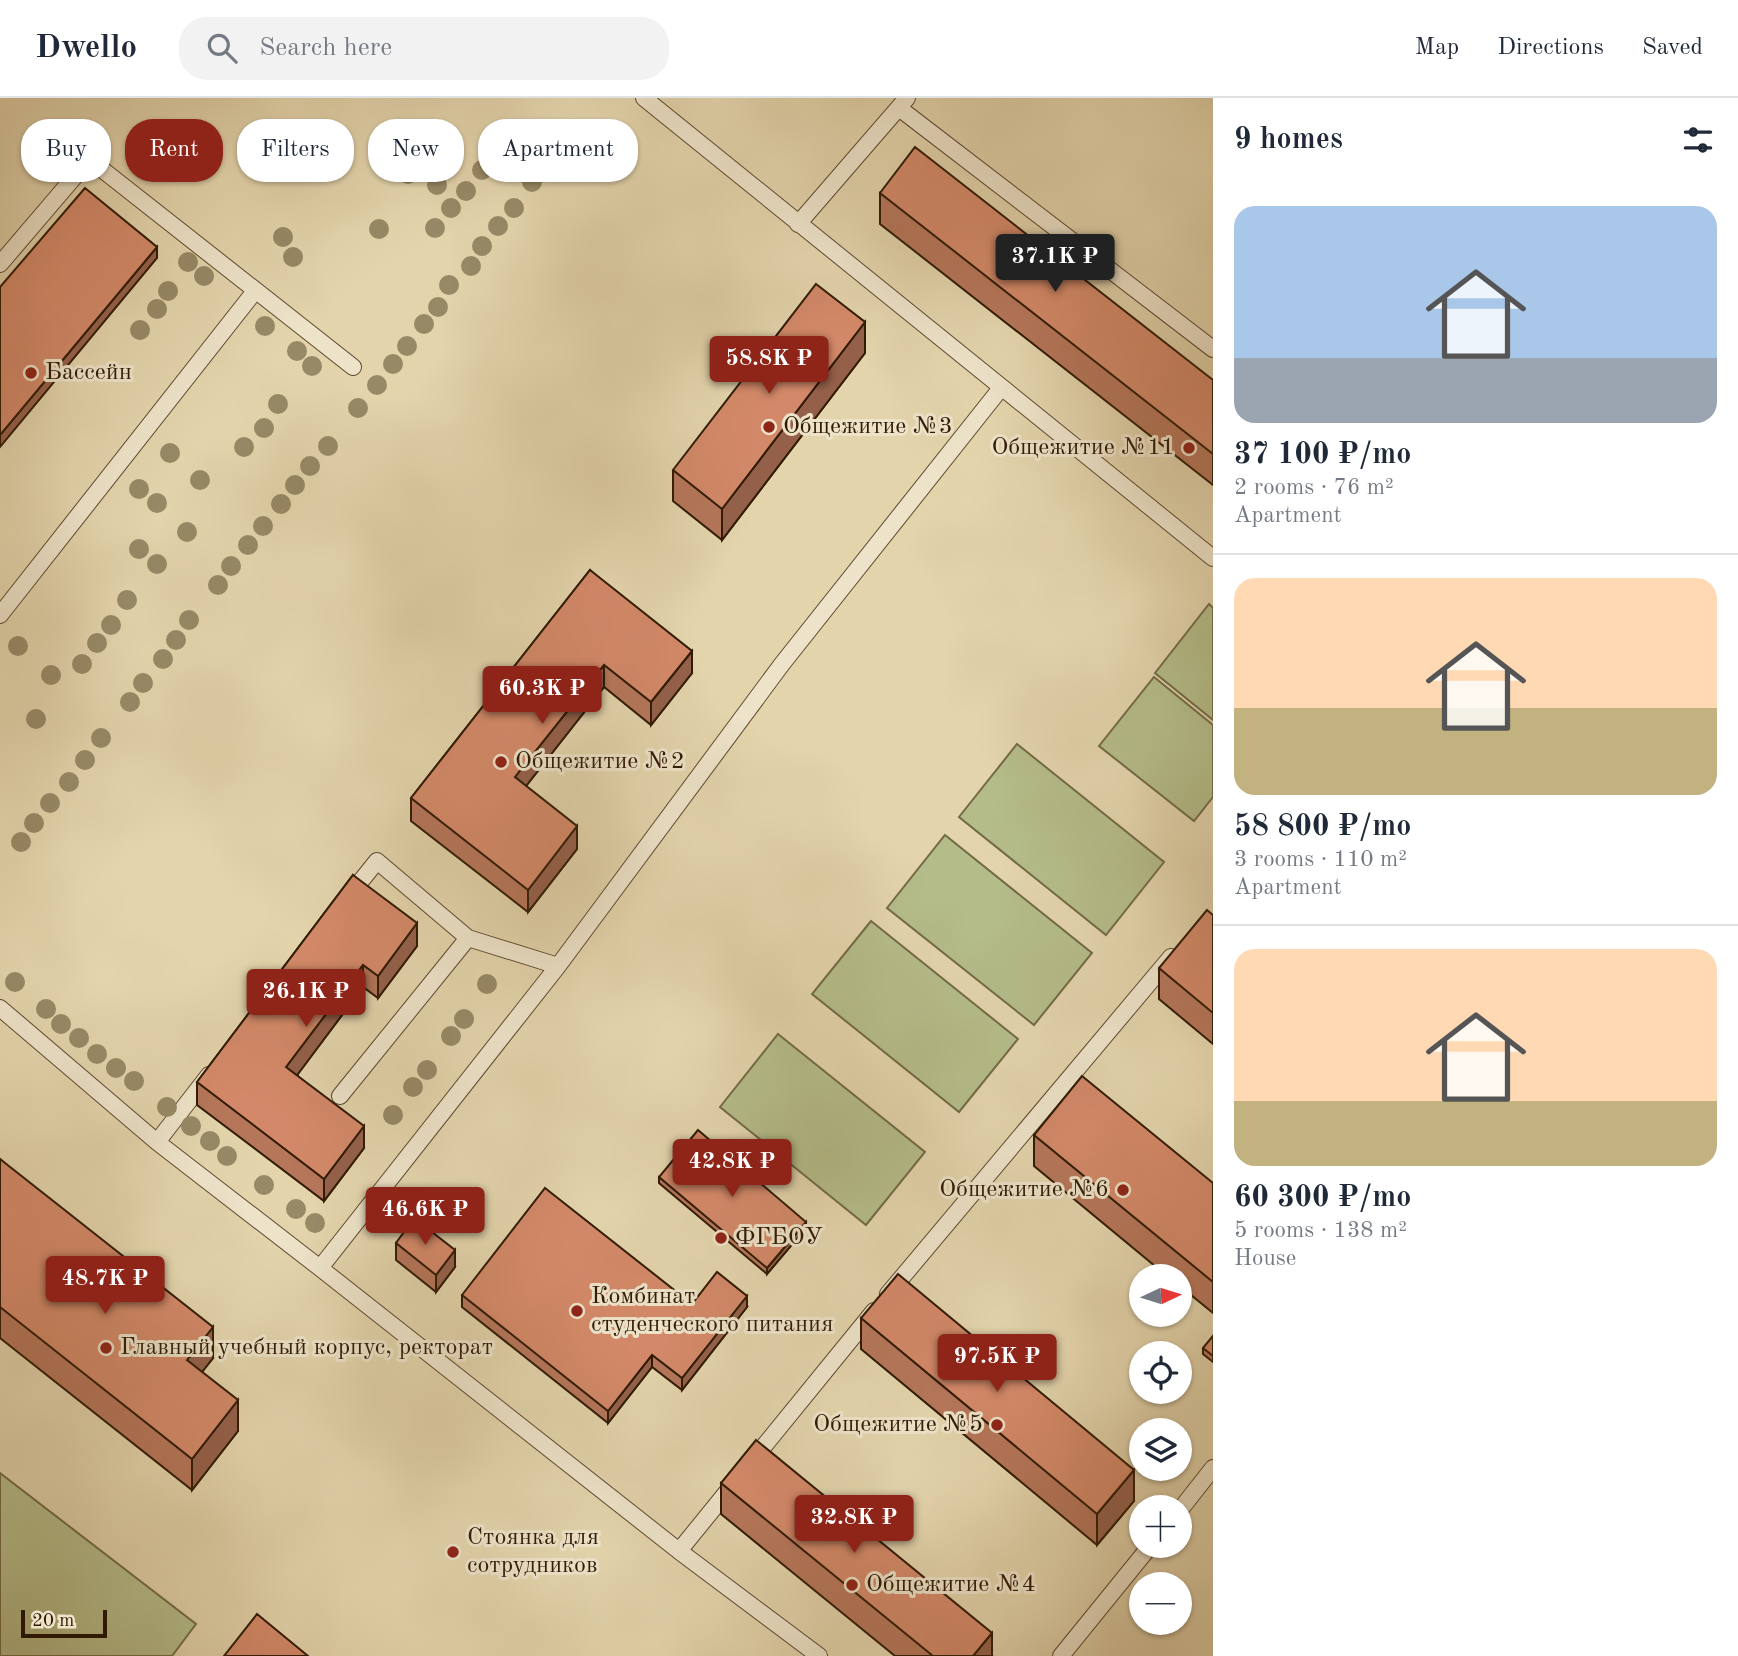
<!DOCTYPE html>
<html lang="en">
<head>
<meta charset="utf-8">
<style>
	:root { --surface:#fff; --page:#f2f2f3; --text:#1f2937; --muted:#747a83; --line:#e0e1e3; --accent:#8f2418 }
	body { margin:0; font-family:"Old Standard TT",serif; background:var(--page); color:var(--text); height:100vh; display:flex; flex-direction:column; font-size:26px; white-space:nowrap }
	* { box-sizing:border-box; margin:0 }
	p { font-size:23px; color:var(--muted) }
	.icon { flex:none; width:38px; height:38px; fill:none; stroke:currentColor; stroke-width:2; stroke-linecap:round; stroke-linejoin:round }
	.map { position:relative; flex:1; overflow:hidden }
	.side { display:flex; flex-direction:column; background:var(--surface); width:525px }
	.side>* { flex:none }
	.top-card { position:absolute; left:21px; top:21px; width:665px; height:63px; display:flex; gap:14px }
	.needle { width:46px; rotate:86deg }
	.fabs { position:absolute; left:1129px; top:1166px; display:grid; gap:14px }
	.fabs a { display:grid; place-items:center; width:63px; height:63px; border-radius:50%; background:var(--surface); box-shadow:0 2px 5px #0004; font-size:35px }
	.scale { position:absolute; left:21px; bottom:18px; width:86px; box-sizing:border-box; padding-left:7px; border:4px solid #301a04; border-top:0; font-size:19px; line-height:24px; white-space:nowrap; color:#301a04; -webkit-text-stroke:5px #ede3c9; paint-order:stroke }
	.price { position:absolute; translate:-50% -60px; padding:0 16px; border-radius:7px; background:var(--accent); color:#fff; font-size:23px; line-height:46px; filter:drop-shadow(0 2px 4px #0008) }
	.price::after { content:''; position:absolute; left:50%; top:42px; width:21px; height:16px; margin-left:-10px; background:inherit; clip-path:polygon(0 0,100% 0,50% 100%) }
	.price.on { background:#222; color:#fff }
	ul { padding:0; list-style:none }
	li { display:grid; align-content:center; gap:14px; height:371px; padding:0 21px }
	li+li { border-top:2px solid var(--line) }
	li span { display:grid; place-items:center; height:217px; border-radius:21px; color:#555 }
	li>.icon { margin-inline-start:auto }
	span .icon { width:126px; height:126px; fill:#fffc; stroke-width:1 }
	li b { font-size:30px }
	h2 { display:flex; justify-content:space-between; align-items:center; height:84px; padding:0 21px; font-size:30px }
	.chip { padding:0 24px; border-radius:28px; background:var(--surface); box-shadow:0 2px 5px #0004; font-size:24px; line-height:63px }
	.chip.on { background:var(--accent); color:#fff }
	header { display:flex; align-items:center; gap:42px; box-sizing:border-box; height:98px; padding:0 35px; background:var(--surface); border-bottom:2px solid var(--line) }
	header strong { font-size:33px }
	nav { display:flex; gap:38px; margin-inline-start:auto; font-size:24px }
	.search { width:490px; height:63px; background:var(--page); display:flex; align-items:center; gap:18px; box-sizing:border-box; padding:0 24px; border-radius:28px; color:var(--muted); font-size:26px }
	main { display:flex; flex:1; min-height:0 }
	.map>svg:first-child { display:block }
	.green { fill:#b4bc89; stroke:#726b46; stroke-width:2 }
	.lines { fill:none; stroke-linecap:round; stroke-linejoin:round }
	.service-casing { stroke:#5d482e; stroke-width:18 }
	.service { stroke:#ede3c9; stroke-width:16 }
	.tree { fill:#978966 }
	.wall { fill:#b5765a; stroke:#301a04; stroke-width:2 }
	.shaded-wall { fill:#94604a; stroke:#301a04; stroke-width:2 }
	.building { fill:#d38969; stroke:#301a04; stroke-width:2 }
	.poi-dot { fill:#8f2418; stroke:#ede3c9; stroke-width:2.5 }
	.labels { text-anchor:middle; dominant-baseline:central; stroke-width:6; stroke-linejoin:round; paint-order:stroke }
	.poi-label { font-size:24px; fill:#301a04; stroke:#ede3c9; text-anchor:start }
</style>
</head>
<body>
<header>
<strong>Dwello</strong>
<div class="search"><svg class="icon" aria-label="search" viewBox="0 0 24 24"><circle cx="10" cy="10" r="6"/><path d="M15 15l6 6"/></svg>Search here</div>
<nav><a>Map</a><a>Directions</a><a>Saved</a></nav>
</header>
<main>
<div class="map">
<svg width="1213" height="1558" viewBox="0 0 1213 1558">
	<rect width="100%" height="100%" fill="#e3d4ac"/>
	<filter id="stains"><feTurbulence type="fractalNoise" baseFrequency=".00286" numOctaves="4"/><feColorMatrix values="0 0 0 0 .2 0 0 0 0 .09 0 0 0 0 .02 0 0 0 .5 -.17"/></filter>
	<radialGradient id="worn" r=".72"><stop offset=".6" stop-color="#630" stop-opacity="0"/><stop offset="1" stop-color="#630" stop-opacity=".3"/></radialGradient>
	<path class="green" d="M1209,506l4,4v112l-58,-47z
		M1154,579l59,48v72l-19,24 -95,-75z
		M1017,646l147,118 -58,73 -147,-118z
		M945,737l147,118 -58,72 -147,-117z
		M871,823l147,118 -59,73 -147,-118z
		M778,936l147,118 -59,73 -146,-118z
		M0,1375l196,151 -24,32h-172z"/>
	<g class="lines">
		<g class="service-casing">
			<path id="service" d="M644,0l569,460
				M899,10l314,241
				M798,126l109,-126
				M0,166l82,-96 9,-4 8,3 254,200
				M0,517l255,-324
				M348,799l29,-36 91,77 90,28
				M0,910l157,134 163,126 238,-302 224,-302 219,-276
				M340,998l128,-158
				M157,1044l52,-67
				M320,1170l359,283 140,105
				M888,1196l283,-337
				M751,1364l123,-151
				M1180,1412l33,-42
				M679,1453l56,-69
				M1061,1558l90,-111"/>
		</g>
		<use href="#service" class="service"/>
	</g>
	<g class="tree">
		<circle cx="513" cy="32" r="10"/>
		<circle cx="560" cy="48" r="10"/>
		<circle cx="498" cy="53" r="10"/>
		<circle cx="482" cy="72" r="10"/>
		<circle cx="408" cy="76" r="10"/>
		<circle cx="532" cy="84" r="10"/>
		<circle cx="437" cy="87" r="10"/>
		<circle cx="466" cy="93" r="10"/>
		<circle cx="451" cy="110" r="10"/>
		<circle cx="514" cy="110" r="10"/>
		<circle cx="498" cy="128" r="10"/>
		<circle cx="435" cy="130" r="10"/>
		<circle cx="379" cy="131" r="10"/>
		<circle cx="283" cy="139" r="10"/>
		<circle cx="482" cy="148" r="10"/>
		<circle cx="293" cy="159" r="10"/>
		<circle cx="188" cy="164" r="10"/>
		<circle cx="471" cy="168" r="10"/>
		<circle cx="204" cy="178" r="10"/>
		<circle cx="449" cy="187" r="10"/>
		<circle cx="168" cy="193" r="10"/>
		<circle cx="438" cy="209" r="10"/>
		<circle cx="157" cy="211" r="10"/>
		<circle cx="424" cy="226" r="10"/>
		<circle cx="265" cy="228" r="10"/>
		<circle cx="140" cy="232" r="10"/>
		<circle cx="407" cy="248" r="10"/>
		<circle cx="297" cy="253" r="10"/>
		<circle cx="393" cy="266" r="10"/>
		<circle cx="312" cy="268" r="10"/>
		<circle cx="377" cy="287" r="10"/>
		<circle cx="278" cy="306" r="10"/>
		<circle cx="358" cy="310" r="10"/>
		<circle cx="264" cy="330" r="10"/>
		<circle cx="328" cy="348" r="10"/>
		<circle cx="244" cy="349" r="10"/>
		<circle cx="170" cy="355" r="10"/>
		<circle cx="310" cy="368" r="10"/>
		<circle cx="200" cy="382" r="10"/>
		<circle cx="295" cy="387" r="10"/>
		<circle cx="139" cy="391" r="10"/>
		<circle cx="157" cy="405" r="10"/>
		<circle cx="281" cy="406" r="10"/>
		<circle cx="263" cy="428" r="10"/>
		<circle cx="187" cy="434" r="10"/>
		<circle cx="248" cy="447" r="10"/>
		<circle cx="139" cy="451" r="10"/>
		<circle cx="157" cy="466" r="10"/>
		<circle cx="231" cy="468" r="10"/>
		<circle cx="218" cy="487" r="10"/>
		<circle cx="127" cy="502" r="10"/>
		<circle cx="189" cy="522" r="10"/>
		<circle cx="111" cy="527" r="10"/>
		<circle cx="176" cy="542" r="10"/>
		<circle cx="97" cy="545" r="10"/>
		<circle cx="18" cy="548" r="10"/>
		<circle cx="163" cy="561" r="10"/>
		<circle cx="82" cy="566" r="10"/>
		<circle cx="51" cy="577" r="10"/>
		<circle cx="143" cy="585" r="10"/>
		<circle cx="130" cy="604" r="10"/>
		<circle cx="36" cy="621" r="10"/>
		<circle cx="101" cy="640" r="10"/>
		<circle cx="85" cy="662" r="10"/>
		<circle cx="69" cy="684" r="10"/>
		<circle cx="50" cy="705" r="10"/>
		<circle cx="34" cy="725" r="10"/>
		<circle cx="21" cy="744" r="10"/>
		<circle cx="15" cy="884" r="10"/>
		<circle cx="487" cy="886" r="10"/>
		<circle cx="46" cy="911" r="10"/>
		<circle cx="464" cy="921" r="10"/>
		<circle cx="61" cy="926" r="10"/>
		<circle cx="451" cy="938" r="10"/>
		<circle cx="79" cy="940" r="10"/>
		<circle cx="97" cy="956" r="10"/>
		<circle cx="116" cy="970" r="10"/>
		<circle cx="427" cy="972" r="10"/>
		<circle cx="134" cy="983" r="10"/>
		<circle cx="413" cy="989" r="10"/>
		<circle cx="167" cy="1009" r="10"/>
		<circle cx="393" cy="1017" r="10"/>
		<circle cx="191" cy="1028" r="10"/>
		<circle cx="210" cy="1043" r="10"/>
		<circle cx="227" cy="1058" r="10"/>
		<circle cx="264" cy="1087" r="10"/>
		<circle cx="296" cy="1111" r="10"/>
		<circle cx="315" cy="1125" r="10"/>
	</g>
	<path class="wall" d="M880,95l333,187v105l-333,-261z
		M865,255l-143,187 -49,-39v-31z
		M590,472l102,103 -41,52 -47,-38 -78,99 51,63 -49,63 -117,-91v-23z
		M353,777l64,71 -39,52 -15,-11 -66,88 67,73 -40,53 -127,-96v-23z
		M1213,817v129l-54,-45v-31z
		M1034,1037l179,48v130l-33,-27v-10h-13l-133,-110z
		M0,1061l213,199 -11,14 36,59 -46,59 -192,-152z
		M659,1079l147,51 -39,46 -108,-91z
		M396,1145l59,24 -19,25 -40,-32z
		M462,1197l230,9 55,3 -65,83 -30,-23 -44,56 -146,-116z
		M861,1220l273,183 -37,44 -236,-196z
		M1213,1238v26l-10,-8v-6z
		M721,1385l271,173h-97l-174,-142z"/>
	<path class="shaded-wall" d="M157,149v11l-157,189v-12z
		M865,224v31l-143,187v-31z
		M692,553v22l-41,52v-23z
		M604,567v22l-89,113v-23z
		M577,728v23l-49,63v-22z
		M417,825v23l-39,52v-22z
		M363,867v22l-77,103v-23z
		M364,1028v22l-40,53v-22z
		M806,1124v6l-39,46v-6z
		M455,1152v17l-19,25v-17z
		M747,1198v11l-65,83v-12z
		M213,1229v31l-26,33v-31z
		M652,1257v12l-44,56v-12z
		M238,1302v31l-46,59v-31z
		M1134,1372v31l-37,44v-31z
		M992,1535v23h-19z"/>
	<path class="building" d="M915,49l298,233v74l-333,-261z
		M85,90l72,59 -157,188v-148z
		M816,186l49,38 -143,187 -49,-39z
		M590,472l102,81 -41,51 -47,-37 -89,112 62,49 -49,64 -117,-92z
		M353,777l64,48 -39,53 -15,-11 -77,102 78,59 -40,53 -127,-97z
		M1207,812l6,5v98l-54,-45z
		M1082,978l131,107v99l-179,-147z
		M698,1032l108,92 -39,46 -108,-91z
		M0,1061l213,168 -26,33 51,40 -46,59 -192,-152z
		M545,1090l147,116 25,-32 30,24 -65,82 -30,-23 -44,56 -146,-116z
		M414,1120l41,32 -19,25 -40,-32z
		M898,1176l236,196 -37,44 -236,-196z
		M1213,1238v20l-10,-8z
		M756,1342l236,193 -19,23h-40l-212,-173z
		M257,1516l51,42h-84z"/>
	<g class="poi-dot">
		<circle cx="31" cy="275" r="7"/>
		<circle cx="769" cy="329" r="7"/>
		<circle cx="1189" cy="350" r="7"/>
		<circle cx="501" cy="664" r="7"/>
		<circle cx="1123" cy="1092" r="7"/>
		<circle cx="721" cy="1140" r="7"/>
		<circle cx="577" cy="1213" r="7"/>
		<circle cx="106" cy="1250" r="7"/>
		<circle cx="997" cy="1327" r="7"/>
		<circle cx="453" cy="1454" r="7"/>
		<circle cx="852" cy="1487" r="7"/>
	</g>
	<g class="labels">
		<g class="poi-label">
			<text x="45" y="275">Бассейн</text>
			<text x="783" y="329">Общежитие №3</text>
			<text x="1175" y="350" text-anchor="end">Общежитие №11</text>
			<text x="515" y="664">Общежитие №2</text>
			<text x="1109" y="1092" text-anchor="end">Общежитие №6</text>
			<text x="735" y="1140">ФГБОУ</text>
			<text x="591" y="1199">Комбинат<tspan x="591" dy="28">студенческого питания</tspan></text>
			<text x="120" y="1250">Главный учебный корпус, ректорат</text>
			<text x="983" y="1327" text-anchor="end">Общежитие №5</text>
			<text x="467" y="1440">Стоянка для<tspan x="467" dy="28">сотрудников</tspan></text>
			<text x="866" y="1487">Общежитие №4</text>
		</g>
	</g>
	<rect width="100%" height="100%" filter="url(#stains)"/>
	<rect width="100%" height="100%" fill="url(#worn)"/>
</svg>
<div class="fabs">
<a><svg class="needle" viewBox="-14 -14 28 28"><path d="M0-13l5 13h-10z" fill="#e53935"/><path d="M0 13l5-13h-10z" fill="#747a83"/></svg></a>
<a><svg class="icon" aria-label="locate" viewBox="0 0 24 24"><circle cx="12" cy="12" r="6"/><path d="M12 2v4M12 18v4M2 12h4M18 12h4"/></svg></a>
<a><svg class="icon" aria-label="layers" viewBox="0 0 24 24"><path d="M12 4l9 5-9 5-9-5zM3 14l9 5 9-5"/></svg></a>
<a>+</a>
<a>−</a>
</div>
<div class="scale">20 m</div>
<b class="price on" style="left:1055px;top:196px">37.1K ₽</b>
<b class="price" style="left:769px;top:298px">58.8K ₽</b>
<b class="price" style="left:542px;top:628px">60.3K ₽</b>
<b class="price" style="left:306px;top:931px">26.1K ₽</b>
<b class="price" style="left:732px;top:1101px">42.8K ₽</b>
<b class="price" style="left:425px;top:1149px">46.6K ₽</b>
<b class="price" style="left:105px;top:1218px">48.7K ₽</b>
<b class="price" style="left:997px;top:1296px">97.5K ₽</b>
<b class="price" style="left:854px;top:1457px">32.8K ₽</b>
<div class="top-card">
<a class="chip">Buy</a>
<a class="chip on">Rent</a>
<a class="chip">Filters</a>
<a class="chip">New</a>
<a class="chip">Apartment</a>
</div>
</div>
<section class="side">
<h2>9 homes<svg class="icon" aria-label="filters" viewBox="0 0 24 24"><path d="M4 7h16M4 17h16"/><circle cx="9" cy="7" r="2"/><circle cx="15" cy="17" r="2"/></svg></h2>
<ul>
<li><span style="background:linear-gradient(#a9c7e8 70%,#9aa5b1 0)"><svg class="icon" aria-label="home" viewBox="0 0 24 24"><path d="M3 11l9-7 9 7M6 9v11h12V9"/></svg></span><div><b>37 100 ₽/mo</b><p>2 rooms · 76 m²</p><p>Apartment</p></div></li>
<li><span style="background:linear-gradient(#ffd9b3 60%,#c2b280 0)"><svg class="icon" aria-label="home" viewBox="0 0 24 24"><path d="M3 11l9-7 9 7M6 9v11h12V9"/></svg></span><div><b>58 800 ₽/mo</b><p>3 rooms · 110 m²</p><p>Apartment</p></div></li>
<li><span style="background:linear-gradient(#ffd9b3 70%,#c2b280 0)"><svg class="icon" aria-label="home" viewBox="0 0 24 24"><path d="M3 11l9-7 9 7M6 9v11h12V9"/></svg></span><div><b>60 300 ₽/mo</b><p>5 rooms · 138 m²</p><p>House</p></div></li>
</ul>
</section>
</main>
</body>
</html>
